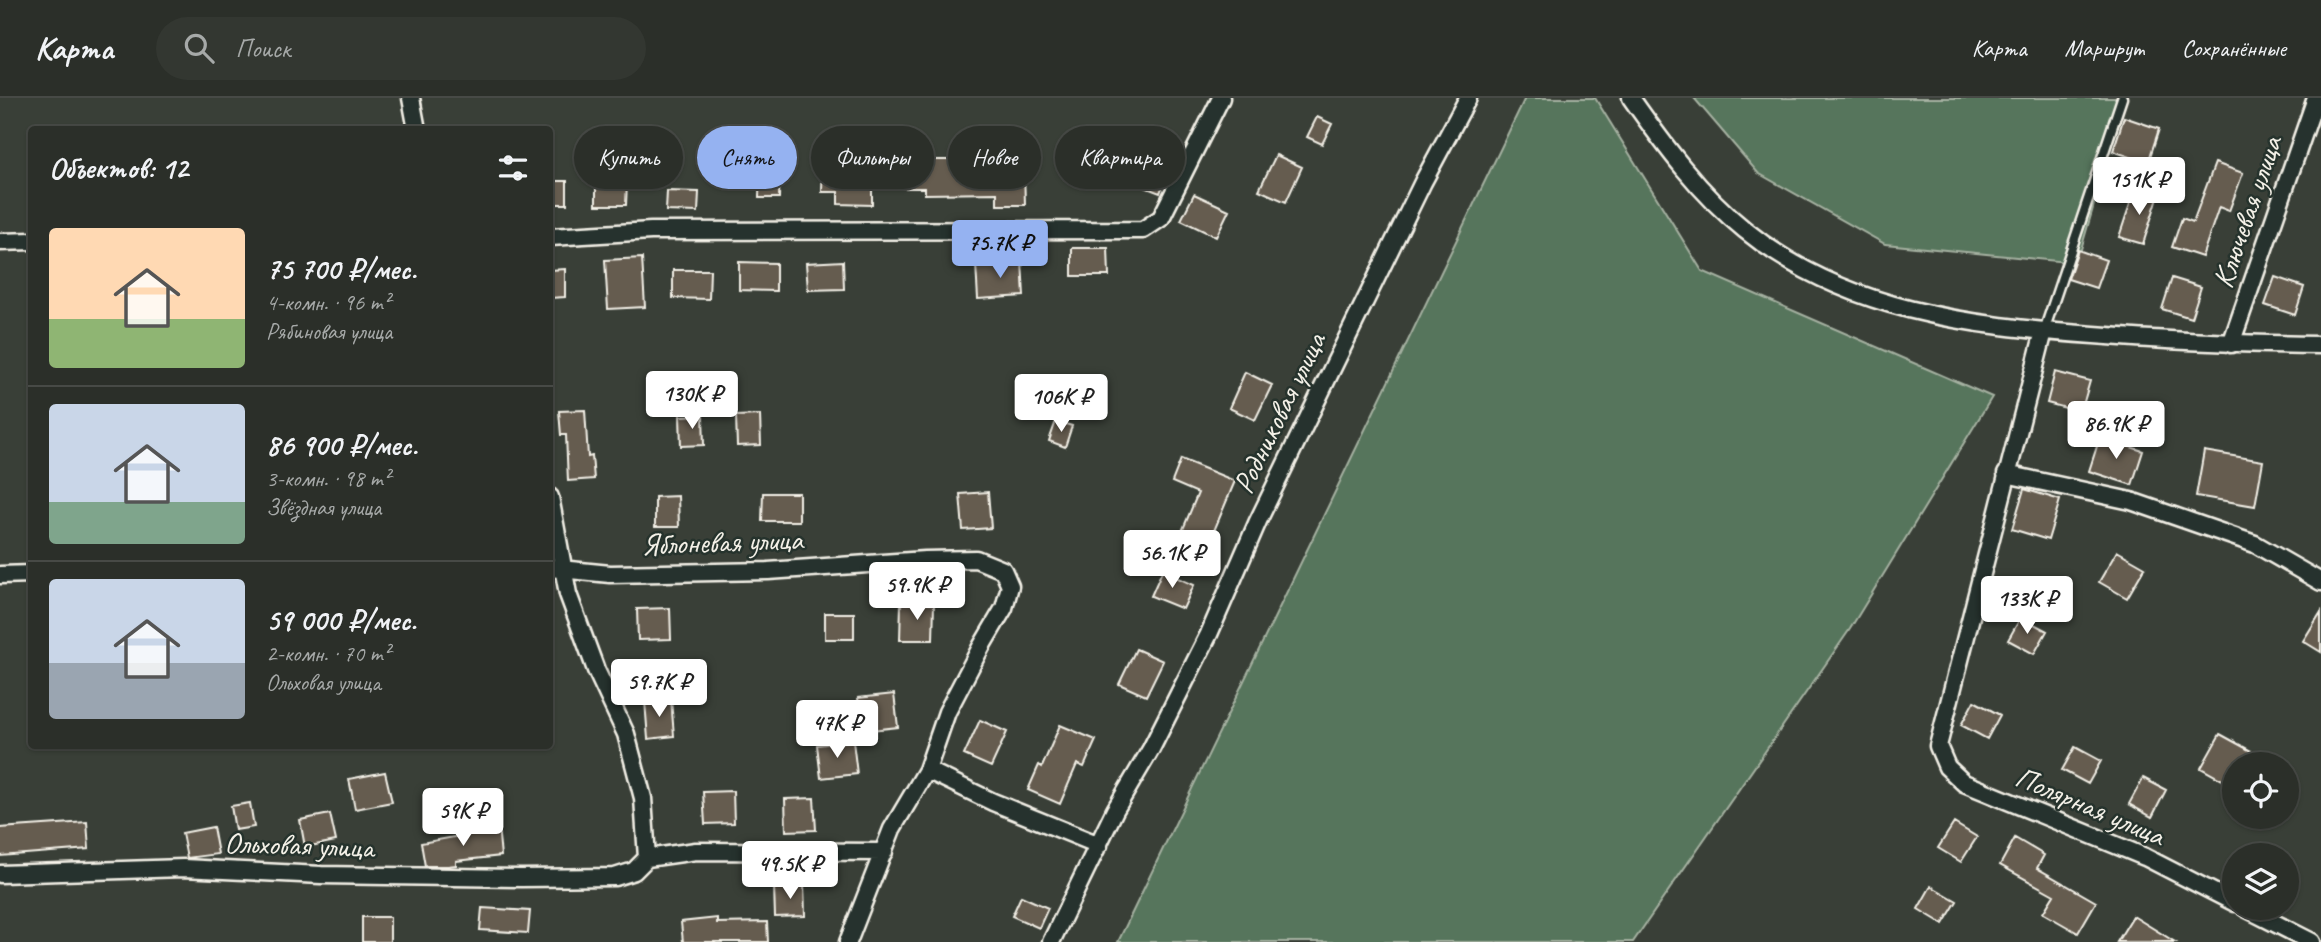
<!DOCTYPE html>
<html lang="ru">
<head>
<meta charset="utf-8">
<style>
	:root { --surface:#2b2f29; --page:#333731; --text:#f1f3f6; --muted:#a6a9a8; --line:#474a46; --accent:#95b2f1 }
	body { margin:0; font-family:Caveat,sans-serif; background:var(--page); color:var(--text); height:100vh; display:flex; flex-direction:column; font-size:26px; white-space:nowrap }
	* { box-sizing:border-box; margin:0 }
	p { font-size:23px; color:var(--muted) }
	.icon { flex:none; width:38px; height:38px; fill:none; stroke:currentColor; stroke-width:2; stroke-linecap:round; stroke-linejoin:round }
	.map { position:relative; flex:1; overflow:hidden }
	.details { position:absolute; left:28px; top:28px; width:525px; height:623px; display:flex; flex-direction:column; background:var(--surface); border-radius:7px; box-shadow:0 2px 5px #0004,0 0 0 2px var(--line) }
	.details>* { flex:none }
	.top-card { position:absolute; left:574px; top:28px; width:665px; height:63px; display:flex; gap:14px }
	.fabs { position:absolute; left:2222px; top:654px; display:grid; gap:14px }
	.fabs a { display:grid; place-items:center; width:77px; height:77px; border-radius:50%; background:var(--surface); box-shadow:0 2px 5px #0004,0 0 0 2px var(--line); font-size:35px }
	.price { position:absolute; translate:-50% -60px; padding:0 16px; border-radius:7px; background:#fff; color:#222; font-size:23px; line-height:46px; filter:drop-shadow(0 2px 4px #0008) }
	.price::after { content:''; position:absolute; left:50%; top:42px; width:21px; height:16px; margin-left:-10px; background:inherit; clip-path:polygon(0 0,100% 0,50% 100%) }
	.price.current { background:var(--accent); color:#111 }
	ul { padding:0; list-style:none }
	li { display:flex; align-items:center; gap:21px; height:175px; padding:0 21px }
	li+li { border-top:2px solid var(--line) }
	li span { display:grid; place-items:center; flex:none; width:196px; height:140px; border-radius:7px; color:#555 }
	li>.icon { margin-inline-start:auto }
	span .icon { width:84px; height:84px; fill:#fffc; stroke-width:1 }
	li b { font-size:30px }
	h2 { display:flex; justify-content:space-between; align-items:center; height:84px; padding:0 21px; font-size:30px }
	.pill { padding:0 24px; border-radius:32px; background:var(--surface); box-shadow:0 2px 5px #0004,0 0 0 2px var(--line); font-size:24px; line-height:63px }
	.pill.current { background:var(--accent); color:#111 }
	header { display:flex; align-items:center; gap:42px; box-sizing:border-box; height:98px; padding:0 35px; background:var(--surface); border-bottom:2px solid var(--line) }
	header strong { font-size:33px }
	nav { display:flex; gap:38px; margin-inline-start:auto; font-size:24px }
	.search { width:490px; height:63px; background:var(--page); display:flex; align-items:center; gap:18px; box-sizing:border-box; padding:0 24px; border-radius:38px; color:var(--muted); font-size:26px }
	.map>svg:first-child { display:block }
	.green { fill:#57745c; stroke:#a6b2a2; stroke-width:2 }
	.building { fill:#655b4f; stroke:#f4f1e8; stroke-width:2 }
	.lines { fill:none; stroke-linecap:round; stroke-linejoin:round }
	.service-casing { stroke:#f4f1e8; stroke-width:13 }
	.minor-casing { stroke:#f4f1e8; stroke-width:21 }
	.service { stroke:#26332d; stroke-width:8 }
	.minor { stroke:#26332d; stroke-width:16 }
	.labels { text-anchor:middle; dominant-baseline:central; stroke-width:5; stroke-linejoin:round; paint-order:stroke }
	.street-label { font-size:30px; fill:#f4f1e8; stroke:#26332d }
</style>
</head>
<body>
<header>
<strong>Карта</strong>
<div class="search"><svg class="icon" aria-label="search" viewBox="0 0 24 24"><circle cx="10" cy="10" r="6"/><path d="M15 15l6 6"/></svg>Поиск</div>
<nav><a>Карта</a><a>Маршрут</a><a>Сохранённые</a></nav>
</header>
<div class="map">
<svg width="2321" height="844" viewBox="0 0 2321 844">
	<rect width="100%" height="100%" fill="#393f37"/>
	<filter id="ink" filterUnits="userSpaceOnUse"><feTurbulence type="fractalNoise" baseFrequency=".0143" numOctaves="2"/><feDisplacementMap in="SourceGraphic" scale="14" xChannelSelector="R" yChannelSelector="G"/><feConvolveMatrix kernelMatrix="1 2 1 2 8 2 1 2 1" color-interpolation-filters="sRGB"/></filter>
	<g filter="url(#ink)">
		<path class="green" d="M1525,0h70l107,173 290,126 -142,232 -217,313h-515z
			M1694,0h431l-48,165 -192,-19 -127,-71z"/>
		<path class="building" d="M1317,19l15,7 -10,20 -15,-7z
			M2124,19l35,12 -11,34 -35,-12z
			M912,34v28h57v9l55,-1 1,37h-28v-12l-72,1v-6h-53v17l-34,-1v-12h-16l1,-37 55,1v-23z
			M1135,56l35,12 -10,27 -34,-13z
			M1276,57l26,12 -16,35 -27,-12z
			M760,65h20l-1,35h-20z
			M2215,65l28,10 -14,38 -10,-4 -17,50 -30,-10 10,-29 11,4z
			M550,83h17v23h-17z
			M596,84h31l-1,23h-30z
			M2135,91l23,8 -15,47 -24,-7z
			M667,93l32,1 -1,20 -32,-1z
			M1194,96l35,16 -13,27 -35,-17z
			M1072,150h36l1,28h-37z
			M2078,152l28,10 -10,28 -28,-9z
			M642,160l3,49 -37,2 -3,-49z
			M843,163l1,28 -36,1 -2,-27z
			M1022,163l2,35 -46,3 -2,-35z
			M739,164l37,1v28l-37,-1z
			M565,171v28l-15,1v-28z
			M673,172h37l-1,29 -36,-1z
			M2275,179l29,10 -9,28 -30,-10z
			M2172,180l29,9 -10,31 -29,-9z
			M1245,274l27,13 -17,35 -26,-12z
			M2055,274l35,9 -9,31 -34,-9z
			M585,312l3,47 4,-1 2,23 -26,2 -2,-46h-5l-2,-24z
			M703,317l1,30 -23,1 -1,-30z
			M760,317l1,30 -24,1 -1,-30z
			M1056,323l16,5 -7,21 -16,-6z
			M2100,339l43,14 -11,34 -43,-14z
			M2204,353l59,10 -8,45 -59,-10z
			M1181,361l54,22 -32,76 -27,-11 22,-53 -26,-11z
			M2024,391l36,11 -12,40 -36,-11z
			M988,394l3,36 -28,2 -3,-36z
			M763,395h36v28h-37z
			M678,398l1,31h-24v-30z
			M2117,453l28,16 -18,31 -28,-16z
			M1162,473l32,14 -11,24 -32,-13z
			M901,505l33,1 -1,36h-33z
			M670,510l1,31 -33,1 -1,-31z
			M2321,514v40l-18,-11z
			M825,515h29v26h-29z
			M2021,519l26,14 -13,23 -26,-14z
			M1136,551l27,12 -17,35 -27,-12z
			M894,596l4,33 -36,4 -4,-33z
			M671,601l3,37 -26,3 -3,-38z
			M1974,603l26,14 -13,24 -26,-14z
			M980,622l27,12 -16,35 -27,-12z
			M1060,627l36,15 -12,27 -7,-3 -17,40 -32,-14 11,-25 3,2z
			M2220,636l31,17 -8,14h-8v22l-34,-19z
			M853,643l4,33 -36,4 -4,-33z
			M2075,649l26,14 -13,23 -26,-14z
			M385,674l7,30 -37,7 -6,-30z
			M2143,680l23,12 -14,27 -23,-13z
			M733,693l1,32 -29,1 -2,-32z
			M814,700l2,32 -30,1 -1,-32z
			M250,705l4,24 -19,3 -4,-24z
			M330,716l6,27 -31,6 -5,-27z
			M87,724l2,27 -89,7v-28z
			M1954,725l23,14 -16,25 -23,-14z
			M498,728l3,30 -45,5v4l-8,1h-23l-4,-23 50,-9v-6z
			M213,729l5,27 -31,4 -5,-25z
			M2015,740l29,17 -7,13 59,34 -18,31 -35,-20 11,-18 -54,-30z
			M804,786l1,32 -30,1 -1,-32z
			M1931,788l26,15 -14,23 -25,-15z
			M1021,798l27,12 -9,20 -27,-12z
			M482,810l48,3 -2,22 -48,-3z
			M2133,818l42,26h-58z
			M362,819h28v25h-28z
			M717,820v5l50,-1 1,20h-85l-2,-20z"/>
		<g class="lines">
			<g class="service-casing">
				<path id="service" d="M2044,233l78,-233"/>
			</g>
			<g class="minor-casing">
				<path id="minor" d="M411,0l6,32
					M1631,0c33,47 69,96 114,132 99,81 226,96 349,105 75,6 151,9 227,10
					M550,139l101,-6 492,-1 18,-12 60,-120
					M0,144l32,-1
					M2044,233l-106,415 9,21 17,16 181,74 90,46
					M2231,246l85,-246
					M2006,376l125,27 124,43 66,38
					M550,399l18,97 28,76 30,64 17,64 4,60
					M550,470l60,6 158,-3 157,-11 51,-1 27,11 7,16 -6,22 -23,39 -34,65 -20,58 -35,59 -44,113
					M0,477l32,-1
					M927,672l66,32 106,43
					M0,776l183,-6 138,7 200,3 94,-1 19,-6 13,-13 49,-7 188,1
					M2245,810l67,34
					M1051,844l64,-132 36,-61 58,-115 49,-113 165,-339 45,-84"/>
			</g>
			<use href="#service" class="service"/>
			<use href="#minor" class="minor"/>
		</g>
	</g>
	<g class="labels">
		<g class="street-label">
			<text transform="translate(2247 114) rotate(-71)">Ключевая улица</text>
			<text transform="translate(1279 315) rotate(-64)">Родниковая улица</text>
			<text transform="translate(722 444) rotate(-2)">Яблоневая улица</text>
			<text transform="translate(2090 708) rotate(23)">Полярная улица</text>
			<text transform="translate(299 747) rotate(2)">Ольховая улица</text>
		</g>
	</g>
</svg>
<div class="fabs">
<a><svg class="icon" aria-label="locate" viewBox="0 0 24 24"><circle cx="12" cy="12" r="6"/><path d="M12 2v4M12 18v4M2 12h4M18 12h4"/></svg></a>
<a><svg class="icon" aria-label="layers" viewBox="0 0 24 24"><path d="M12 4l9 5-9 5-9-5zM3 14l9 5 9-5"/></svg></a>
</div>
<b class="price" style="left:2139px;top:119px">151K ₽</b>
<b class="price current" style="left:1000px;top:182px">75.7K ₽</b>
<b class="price" style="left:692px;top:333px">130K ₽</b>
<b class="price" style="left:1061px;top:336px">106K ₽</b>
<b class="price" style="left:2116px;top:363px">86.9K ₽</b>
<b class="price" style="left:1172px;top:492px">56.1K ₽</b>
<b class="price" style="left:917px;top:524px">59.9K ₽</b>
<b class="price" style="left:2027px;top:538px">133K ₽</b>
<b class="price" style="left:659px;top:621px">59.7K ₽</b>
<b class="price" style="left:837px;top:662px">47K ₽</b>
<b class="price" style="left:463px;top:750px">59K ₽</b>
<b class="price" style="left:790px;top:803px">49.5K ₽</b>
<div class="top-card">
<a class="pill">Купить</a>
<a class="pill current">Снять</a>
<a class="pill">Фильтры</a>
<a class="pill">Новое</a>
<a class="pill">Квартира</a>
</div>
<section class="details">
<h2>Объектов: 12<svg class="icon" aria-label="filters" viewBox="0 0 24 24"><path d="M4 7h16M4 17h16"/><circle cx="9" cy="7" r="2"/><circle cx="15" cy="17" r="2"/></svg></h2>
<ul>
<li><span style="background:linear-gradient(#ffd9b3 65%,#8fb573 0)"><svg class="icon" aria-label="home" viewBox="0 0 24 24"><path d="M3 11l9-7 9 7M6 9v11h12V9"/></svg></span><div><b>75 700 ₽/мес.</b><p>4-комн. · 96 m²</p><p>Рябиновая улица</p></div></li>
<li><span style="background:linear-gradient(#c9d6e8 70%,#7fa58c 0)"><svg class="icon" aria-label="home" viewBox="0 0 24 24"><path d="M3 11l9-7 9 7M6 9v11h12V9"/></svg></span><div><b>86 900 ₽/мес.</b><p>3-комн. · 98 m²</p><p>Звёздная улица</p></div></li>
<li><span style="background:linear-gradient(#c9d6e8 60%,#9aa5b1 0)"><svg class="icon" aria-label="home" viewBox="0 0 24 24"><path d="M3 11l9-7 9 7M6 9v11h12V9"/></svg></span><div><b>59 000 ₽/мес.</b><p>2-комн. · 70 m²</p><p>Ольховая улица</p></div></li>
</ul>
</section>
</div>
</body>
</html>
